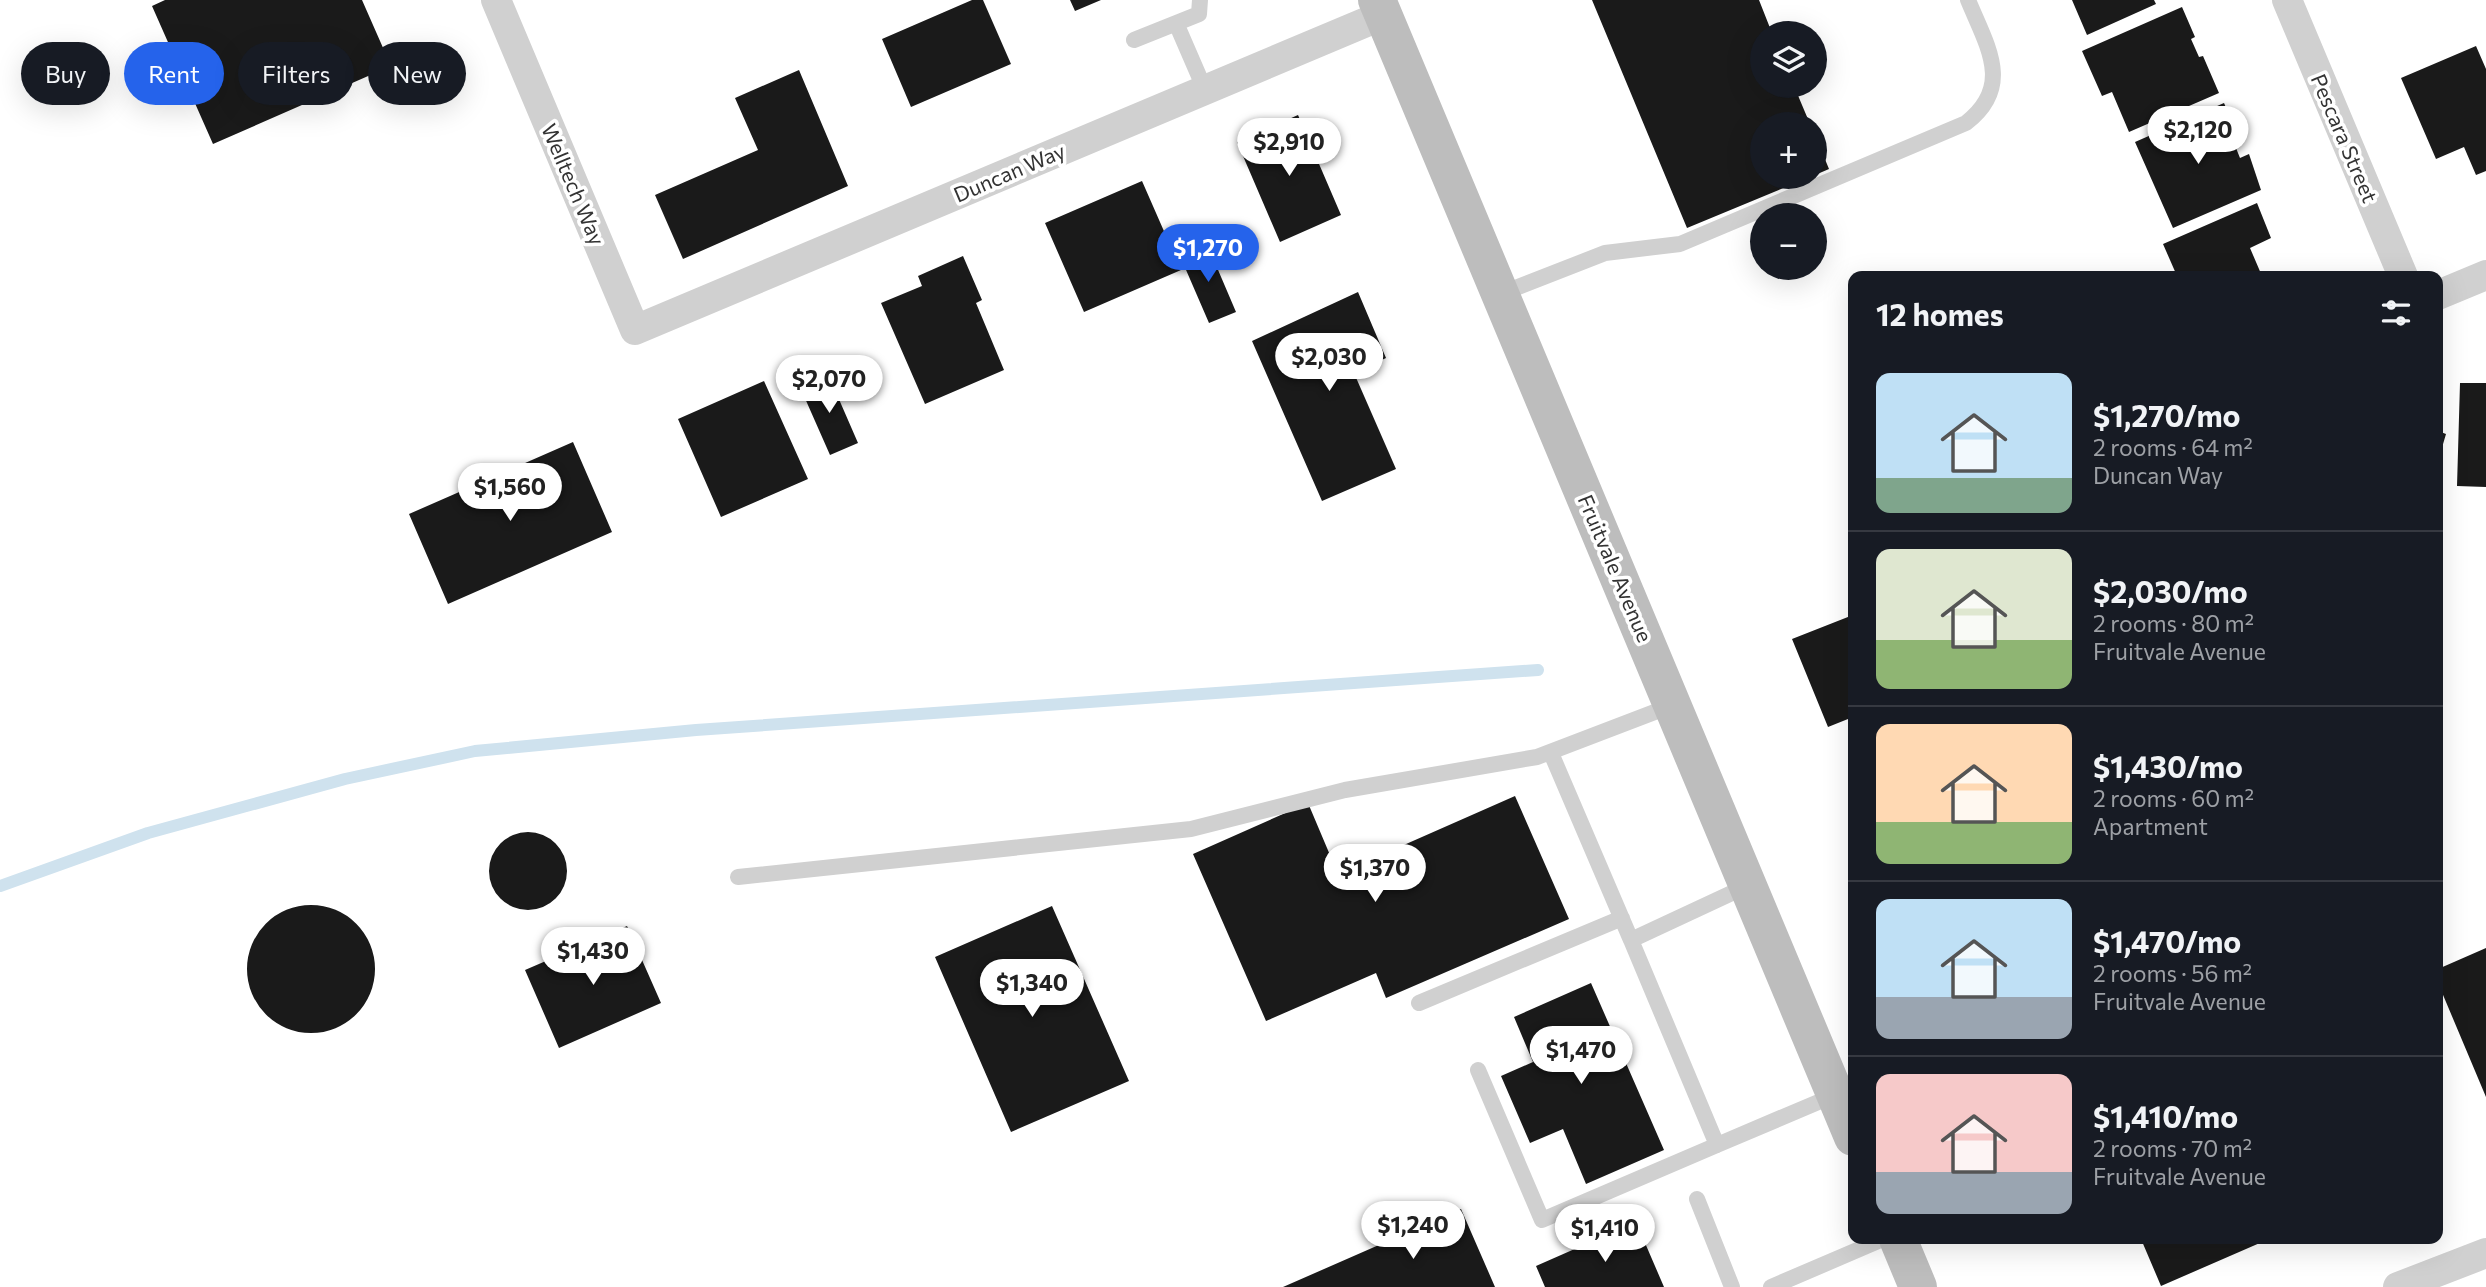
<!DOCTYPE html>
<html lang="en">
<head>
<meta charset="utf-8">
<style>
	:root { --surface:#171b24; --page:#242831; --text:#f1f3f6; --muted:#9ea1a6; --line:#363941; --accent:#2563eb }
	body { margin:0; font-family:Commissioner,sans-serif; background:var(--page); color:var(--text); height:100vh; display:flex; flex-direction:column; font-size:26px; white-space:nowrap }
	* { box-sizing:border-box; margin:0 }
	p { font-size:23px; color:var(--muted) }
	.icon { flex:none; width:38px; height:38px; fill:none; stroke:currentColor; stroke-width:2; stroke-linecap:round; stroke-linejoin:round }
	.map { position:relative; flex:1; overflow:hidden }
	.drawer { position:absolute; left:1848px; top:271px; width:595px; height:973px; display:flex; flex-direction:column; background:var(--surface); border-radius:14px; box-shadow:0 7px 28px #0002 }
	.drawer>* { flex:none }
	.banner { position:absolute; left:21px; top:42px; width:665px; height:63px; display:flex; gap:14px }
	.tools { position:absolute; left:1750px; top:21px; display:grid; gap:14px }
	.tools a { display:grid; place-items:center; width:77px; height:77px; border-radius:50%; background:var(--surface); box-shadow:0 7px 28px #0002; font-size:35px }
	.price { position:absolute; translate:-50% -60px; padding:0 16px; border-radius:24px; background:#fff; color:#222; font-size:23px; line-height:46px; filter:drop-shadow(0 2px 4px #0008) }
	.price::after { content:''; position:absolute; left:50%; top:42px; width:21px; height:16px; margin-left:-10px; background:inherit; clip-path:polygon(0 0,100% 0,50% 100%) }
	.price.selected { background:var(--accent); color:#fff }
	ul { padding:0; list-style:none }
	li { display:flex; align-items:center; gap:21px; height:175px; padding:0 28px }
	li+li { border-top:2px solid var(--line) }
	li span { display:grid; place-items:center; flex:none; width:196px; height:140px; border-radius:14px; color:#555 }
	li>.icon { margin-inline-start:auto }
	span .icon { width:84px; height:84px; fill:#fffc; stroke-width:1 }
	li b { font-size:30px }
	h2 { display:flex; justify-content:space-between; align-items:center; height:84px; padding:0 28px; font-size:30px }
	.tag { padding:0 24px; border-radius:32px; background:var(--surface); box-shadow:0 7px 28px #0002; font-size:24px; line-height:63px }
	.tag.selected { background:var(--accent); color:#fff }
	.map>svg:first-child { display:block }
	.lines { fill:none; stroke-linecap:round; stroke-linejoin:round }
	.stream { stroke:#cfe2ee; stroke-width:12 }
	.building { fill:#1a1a1a }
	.lane { stroke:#d0d0d0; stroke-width:16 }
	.street { stroke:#d0d0d0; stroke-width:30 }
	.secondary { stroke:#bdbdbd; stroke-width:38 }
	.labels { text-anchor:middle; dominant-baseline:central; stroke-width:7; stroke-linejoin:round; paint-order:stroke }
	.street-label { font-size:21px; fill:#333; stroke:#fff }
</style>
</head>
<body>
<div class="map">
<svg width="2486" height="1287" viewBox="0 0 2486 1287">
	<rect width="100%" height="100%" fill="#fff"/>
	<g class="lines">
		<path class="stream" d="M0,886l148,-53 197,-54 130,-28 221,-21 842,-60"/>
	</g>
	<path class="building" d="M165,0h197l29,66 -178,78 -61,-138z
		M972,0h11l28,64 -100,43 -29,-68z
		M1070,0h31l-26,11z
		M1592,0h167l13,33h-10v53h32l16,38h-48v53h48l-123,51z
		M2072,0h82l2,4 -69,31z
		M2182,7l13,30 -4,2 8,18 4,-1 16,37 -90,39 -17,-40 -10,4 -20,-45z
		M2476,46l10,23v102l-10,4 -12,-28 -28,12 -35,-81z
		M799,70l49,116 -165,73 -28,-64 103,-45 -23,-52z
		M2224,103l16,37 -6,3 6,15 9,-4 12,36 -88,38 -38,-86z
		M1298,115l43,100 -61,27 -43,-100z
		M1815,135l14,34 -14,6z
		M1142,181l39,89 -97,42 -39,-89z
		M2257,203l14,35 -21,10 12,28h-85l-14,-32z
		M1207,244l29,68 -27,11 -29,-67z
		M963,256l19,44 -6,3 28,67 -79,34 -44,-101 41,-17 -4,-10z
		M1358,292l28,66 -32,15 42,96 -74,32 -70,-160z
		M828,374l30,69 -28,12 -30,-68z
		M764,381l44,98 -87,38 -43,-98z
		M2460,383h26v104l-29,-1z
		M2438,431l8,3 -8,27z
		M573,442l39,90 -164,72 -39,-90z
		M1853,615v102l-25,10 -36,-88z
		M1515,796l54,123 -183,79 -10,-25 -110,48 -73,-167 115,-51 30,71z
		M489 871a39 39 0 1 1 78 0a39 39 0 1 1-78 0Z
		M247 969a64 64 0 1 1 128 0a64 64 0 1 1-128 0Z
		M1052,906l77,175 -118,51 -76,-175z
		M627,926l34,77 -102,45 -34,-78z
		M2486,948v149l-48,-114v-14z
		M1591,983l73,167 -78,34 -23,-55 -33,14 -29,-67 32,-14 -19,-45z
		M1461,1209l34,78h-212z
		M1636,1222l28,65h-119l-9,-21z
		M2141,1239h128l-108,47z"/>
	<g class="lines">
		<path class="lane" d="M1176,23l29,67
			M1134,40l65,-26 1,-14
			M1500,294l105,-41 75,-9 286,-121c48,-37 21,-77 2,-123
			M1551,753l80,187 118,-55
			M738,877l453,-48 154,-39 192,-33 136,-52
			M1631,940l86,205 118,-50
			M1419,1003l203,-85
			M1478,1070l64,150 175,-75
			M1697,1199l35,88
			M1771,1287l112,-48"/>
		<path class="street" d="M496,0l139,330 748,-315
			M2287,0l116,276
			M2438,295l48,-20
			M2398,1287l88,-34"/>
		<path class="secondary" d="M1377,0l476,1137
			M1898,1239l20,48"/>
	</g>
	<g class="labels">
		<g class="street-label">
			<text transform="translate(2345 138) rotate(67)">Pescara Street</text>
			<text transform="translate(1009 172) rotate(-23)">Duncan Way</text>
			<text transform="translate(574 184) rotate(67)">Welltech Way</text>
			<text transform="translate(1616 568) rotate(67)">Fruitvale Avenue</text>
		</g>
	</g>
</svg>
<div class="tools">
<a><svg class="icon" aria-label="layers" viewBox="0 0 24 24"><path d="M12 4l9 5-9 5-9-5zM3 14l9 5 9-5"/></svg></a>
<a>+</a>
<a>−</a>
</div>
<b class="price" style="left:2198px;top:166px">$2,120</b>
<b class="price" style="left:1289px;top:178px">$2,910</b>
<b class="price selected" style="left:1208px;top:284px">$1,270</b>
<b class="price" style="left:1329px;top:393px">$2,030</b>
<b class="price" style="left:829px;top:415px">$2,070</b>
<b class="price" style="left:510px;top:523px">$1,560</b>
<b class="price" style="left:1375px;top:904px">$1,370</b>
<b class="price" style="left:593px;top:987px">$1,430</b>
<b class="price" style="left:1032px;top:1019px">$1,340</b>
<b class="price" style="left:1581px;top:1086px">$1,470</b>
<b class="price" style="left:1413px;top:1261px">$1,240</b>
<b class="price" style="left:1605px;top:1264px">$1,410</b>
<div class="banner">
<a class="tag">Buy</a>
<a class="tag selected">Rent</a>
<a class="tag">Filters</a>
<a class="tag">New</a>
</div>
<section class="drawer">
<h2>12 homes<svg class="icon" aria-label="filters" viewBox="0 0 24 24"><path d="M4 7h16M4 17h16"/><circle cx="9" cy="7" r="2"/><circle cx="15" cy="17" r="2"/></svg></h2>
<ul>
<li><span style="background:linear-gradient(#bfe0f5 75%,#7fa58c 0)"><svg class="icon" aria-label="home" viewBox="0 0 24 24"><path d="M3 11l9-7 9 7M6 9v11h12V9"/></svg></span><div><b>$1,270/mo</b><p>2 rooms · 64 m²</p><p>Duncan Way</p></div></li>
<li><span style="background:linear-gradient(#dfe7d0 65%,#8fb573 0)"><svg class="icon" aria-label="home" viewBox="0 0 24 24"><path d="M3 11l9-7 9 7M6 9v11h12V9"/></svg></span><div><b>$2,030/mo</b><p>2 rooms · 80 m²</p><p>Fruitvale Avenue</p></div></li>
<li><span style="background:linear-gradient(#ffd9b3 70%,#8fb573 0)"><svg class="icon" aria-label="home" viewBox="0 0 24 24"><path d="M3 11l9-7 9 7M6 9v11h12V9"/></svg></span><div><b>$1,430/mo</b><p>2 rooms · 60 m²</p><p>Apartment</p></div></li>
<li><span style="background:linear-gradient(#bfe0f5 70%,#9aa5b1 0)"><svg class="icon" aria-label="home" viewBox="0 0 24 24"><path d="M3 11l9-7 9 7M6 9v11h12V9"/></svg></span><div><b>$1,470/mo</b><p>2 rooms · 56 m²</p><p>Fruitvale Avenue</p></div></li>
<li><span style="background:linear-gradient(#f6c9c9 70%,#9aa5b1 0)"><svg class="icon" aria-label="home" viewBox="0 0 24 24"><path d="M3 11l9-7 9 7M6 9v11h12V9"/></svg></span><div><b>$1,410/mo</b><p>2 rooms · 70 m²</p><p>Fruitvale Avenue</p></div></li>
</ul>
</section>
</div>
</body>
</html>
